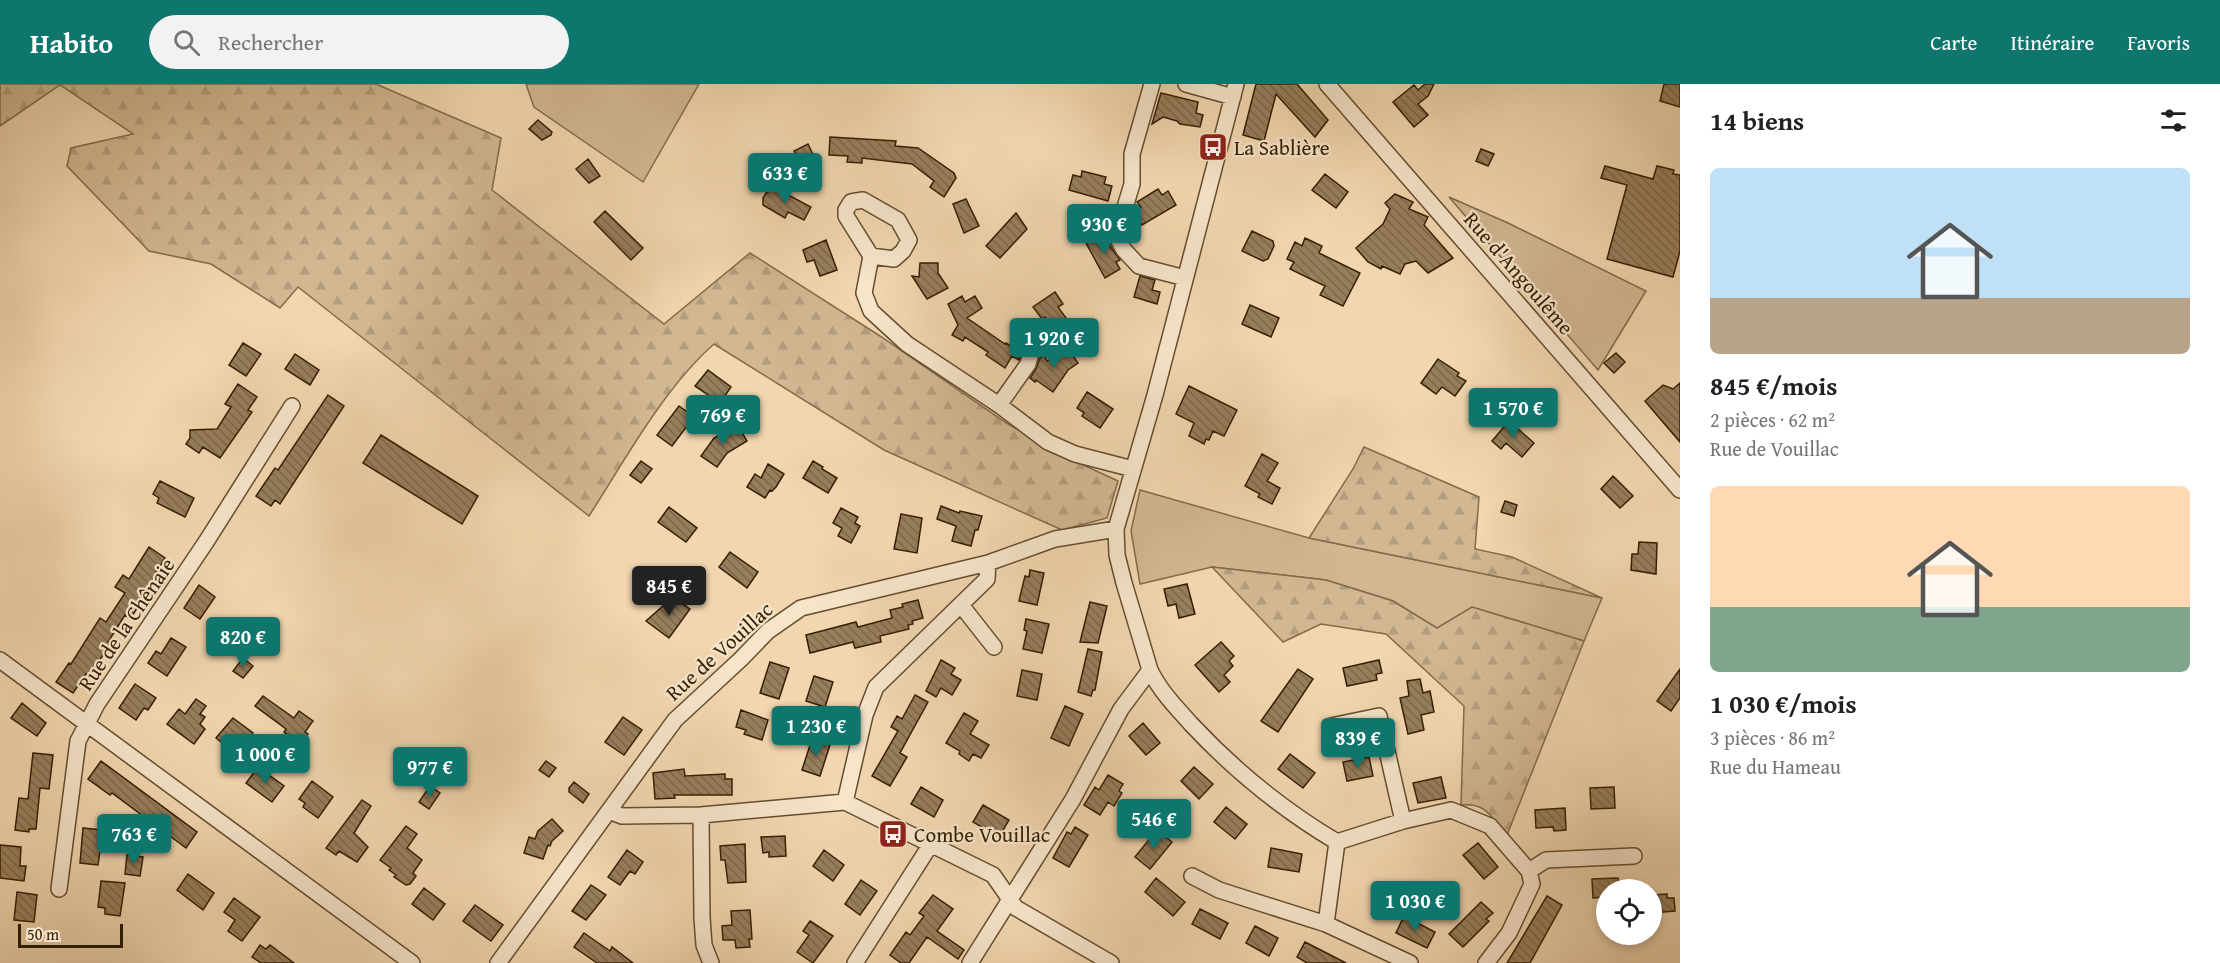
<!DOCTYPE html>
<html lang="fr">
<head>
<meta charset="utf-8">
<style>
	:root { --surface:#fff; --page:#f2f2f2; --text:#202124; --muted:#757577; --accent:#0f766e }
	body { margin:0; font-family:"Gentium Book Plus",serif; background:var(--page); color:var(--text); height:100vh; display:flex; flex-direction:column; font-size:22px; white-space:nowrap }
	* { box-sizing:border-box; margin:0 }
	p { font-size:20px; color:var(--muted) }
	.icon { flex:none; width:33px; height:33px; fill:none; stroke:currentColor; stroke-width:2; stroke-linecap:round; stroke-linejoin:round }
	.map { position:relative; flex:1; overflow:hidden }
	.details { display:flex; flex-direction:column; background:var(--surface); width:540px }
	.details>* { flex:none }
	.fabs { position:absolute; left:1596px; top:795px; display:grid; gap:12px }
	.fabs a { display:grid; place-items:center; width:66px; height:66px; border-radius:50%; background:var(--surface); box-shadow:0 3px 9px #0003; font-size:30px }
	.scale { position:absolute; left:18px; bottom:15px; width:105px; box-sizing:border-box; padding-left:6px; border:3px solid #351f02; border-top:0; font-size:16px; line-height:21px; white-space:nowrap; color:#351f02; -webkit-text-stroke:4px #f6e4cb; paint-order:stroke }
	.price { position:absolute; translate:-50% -51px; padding:0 14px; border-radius:6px; background:var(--accent); color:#fff; font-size:20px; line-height:39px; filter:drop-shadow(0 2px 3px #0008) }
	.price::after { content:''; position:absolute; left:50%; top:36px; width:18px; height:14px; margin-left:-9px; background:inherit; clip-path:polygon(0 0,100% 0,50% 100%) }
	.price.active { background:#222; color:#fff }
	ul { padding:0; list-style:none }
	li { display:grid; align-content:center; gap:12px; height:318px; padding:0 30px }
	li span { display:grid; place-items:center; height:186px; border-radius:9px; color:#555 }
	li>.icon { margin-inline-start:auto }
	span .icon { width:108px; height:108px; fill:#fffc; stroke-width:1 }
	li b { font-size:26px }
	h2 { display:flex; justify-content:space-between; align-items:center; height:72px; padding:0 30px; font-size:26px }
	header { display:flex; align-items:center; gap:36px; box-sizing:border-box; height:84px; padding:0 30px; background:var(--accent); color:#fff }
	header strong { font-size:28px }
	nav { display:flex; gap:33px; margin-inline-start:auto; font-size:21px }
	.search { width:420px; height:54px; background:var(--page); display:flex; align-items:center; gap:15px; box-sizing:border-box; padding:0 21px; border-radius:33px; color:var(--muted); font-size:22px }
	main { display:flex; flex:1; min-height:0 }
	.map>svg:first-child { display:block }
	.grass { fill:#d1b792; stroke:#836b4a; stroke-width:1.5 }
	.forest { fill:url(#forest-firs); stroke:#836b4a; stroke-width:1.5 }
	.building { fill:url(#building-back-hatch); stroke:#351f02; stroke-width:1.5 }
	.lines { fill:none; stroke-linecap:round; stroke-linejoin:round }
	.minor-casing { stroke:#644d2d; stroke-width:18 }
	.minor { stroke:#f6e4cb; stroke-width:15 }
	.labels { text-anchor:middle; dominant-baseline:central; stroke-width:4.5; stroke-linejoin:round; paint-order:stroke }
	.poi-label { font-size:21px; fill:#351f02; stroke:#f6e4cb; text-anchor:start }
	.street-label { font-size:21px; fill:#351f02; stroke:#f6e4cb }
</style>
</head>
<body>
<header>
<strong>Habito</strong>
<div class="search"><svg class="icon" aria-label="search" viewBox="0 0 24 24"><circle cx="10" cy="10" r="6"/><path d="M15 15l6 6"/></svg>Rechercher</div>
<nav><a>Carte</a><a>Itinéraire</a><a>Favoris</a></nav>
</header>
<main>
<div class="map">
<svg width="1680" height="879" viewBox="0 0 1680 879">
	<defs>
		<pattern id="forest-firs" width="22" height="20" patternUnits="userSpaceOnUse" patternTransform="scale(1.5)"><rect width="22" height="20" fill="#d1b792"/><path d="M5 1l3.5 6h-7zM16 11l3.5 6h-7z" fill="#b49d7c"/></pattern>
		<pattern id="building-back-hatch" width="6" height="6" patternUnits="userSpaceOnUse" patternTransform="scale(1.5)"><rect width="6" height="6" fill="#977e5c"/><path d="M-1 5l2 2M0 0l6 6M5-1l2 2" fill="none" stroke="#7c674a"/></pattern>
	</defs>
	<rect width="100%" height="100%" fill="#f1d6af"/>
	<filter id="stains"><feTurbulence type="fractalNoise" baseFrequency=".00333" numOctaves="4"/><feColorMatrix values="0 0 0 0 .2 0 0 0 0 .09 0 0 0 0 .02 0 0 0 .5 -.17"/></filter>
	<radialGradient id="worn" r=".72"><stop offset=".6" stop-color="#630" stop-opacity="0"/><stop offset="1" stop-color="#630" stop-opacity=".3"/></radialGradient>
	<path class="grass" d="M526,0h173l-56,98 -109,-75z
		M1449,113l59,26 138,68 -48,79z
		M1140,406l169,48 293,60 -18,43 -112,-34 -35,22 -44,-28 -67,-21 -114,-13 -72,17 -9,-53z"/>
	<path class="forest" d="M0,0h376l125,54 -9,52 172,134 86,-71 130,83 125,86 48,29 65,30 -11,37 -45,12 -178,-80 -170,-106c-50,44 -89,116 -125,172l-291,-229 -18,21 -69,-44 -62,-13 -82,-85 4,-18 62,-14 -73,-49 -60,41z
		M1364,363l115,50 -4,52 37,8 90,41 -293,-60 44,-69z
		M1212,483l114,13 67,21 44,27 35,-21 112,34 -77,194c-16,-18 -21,-33 -46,-30l3,-99 -78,-72 -65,-10 -38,18z"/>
	<path class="building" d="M1256,0h41l31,36 -13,17 -39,-43 -12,47 -21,-6z
		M1425,0h9l-6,12 -10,8 10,11 -14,12 -21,-25 21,-17 4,5z
		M1664,0h16v23l-20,-6z
		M1161,9l37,9 -2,11 7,2 -3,12 -20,-3 -3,-3 -14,-4 -11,7z
		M538,36l14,12 -1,3 -9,5 -13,-11z
		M830,53l66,4 -1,5 23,2 36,25 2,5 -12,19 -14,-10 4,-6 -22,-17 -50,-6v5l-15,-1 1,-6 -19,-1z
		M808,60l10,21 -26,12 -7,-16 12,-5 -3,-5z
		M1481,65l13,5 -6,12 -12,-5z
		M588,75l12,17 -11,7 -13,-14z
		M1605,82l48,13 4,-13 17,4 -1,4 7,1v76l-7,26 -66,-18 20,-74 -26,-7z
		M1082,87l24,6 -2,7 8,2 -4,15 -39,-11 4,-15 8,2z
		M1325,90l23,18 -12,16 -24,-18z
		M1158,105l4,6 6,-4 8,14 -34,20 -8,-14 7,-4 -4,-5z
		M772,106h7l32,17 -7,13 -16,-8 -3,6 -22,-13v-7l3,-5z
		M1395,110l18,8 -4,7 19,8 -4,8 29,33 -25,15 -12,-12 -11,3 -5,10 -18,-8 -1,3 -13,-7 -12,-14 27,-24 7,-15 -5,-6z
		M966,115l13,27 -15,7 -11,-29z
		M605,127l38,37 -12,12 -37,-38z
		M1016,129l11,16 -27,29 -14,-12z
		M1252,147l21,10 1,5 -6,13 -5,2 -21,-10z
		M1101,150l3,7 5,-3 1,8 10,14 -4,2 4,7 -15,9 -19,-35z
		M1305,154l17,8 -3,7 41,20 -17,33 -23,-11 5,-9 -35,-17 4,-7 -7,-3 8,-17 7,4z
		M826,156l11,30 -17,6 -6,-16 -7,2 -4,-12z
		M920,179h18v10l10,15 -21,11 -15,-23 7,1z
		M1140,192l15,4 -3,10 8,2 -3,12 -23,-7z
		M1055,208l8,12 -5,3 8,11 -13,9 -8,-10 -3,2 -9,-12z
		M962,212l3,6 10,-6 7,12 -15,10 38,26 1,-1 8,5 10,-15v7l-5,20 -7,-4 -7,12 -19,-13 2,-3 -23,-15 -2,4 -11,-6 6,-10 -10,-21z
		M1250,221l29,13 -8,19 -29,-13z
		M243,259l18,11 -15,22 -17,-11z
		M1067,263l11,16 -10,7 -15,22 -17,-12 -1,2 -5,-4 6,-9 4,-11 4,-3 3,6z
		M1616,269l9,9 -11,11 -10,-10z
		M295,270l24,16 -9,15 -25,-16z
		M1438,275l21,14 -2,3 9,5 -11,15 -13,-9 -6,7 -15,-11z
		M708,286l23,17 -11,16 -25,-17z
		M1680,299v59l-35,-41 18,-16 10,4z
		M238,300l19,13 -9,13 4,2 -32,46 -17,-11 -4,6 -13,-9 4,-6v-8l27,-1 14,-22 -6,-3z
		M1189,302l48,24 -13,26 -11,-5 -4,9 -3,-1 -2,5 -15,-8 5,-13 -18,-9z
		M1087,308l26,17 -13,19 -18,-12 2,-3 -7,-5z
		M328,311l16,11 -64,98 -5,-4 -4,6 -15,-10 19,-28 3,2z
		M679,322l15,11 -22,29 -15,-11z
		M1509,337l25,22 -12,14 -16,-14 -5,6 -9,-8z
		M735,342l4,7 2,-2 6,10 -20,12 -10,14 -16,-11 13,-18z
		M381,351l97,61 -16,28 -99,-61z
		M1262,370l16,9 -11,18 13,7 -8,16 -14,-7 2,-3 -15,-8z
		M641,377l11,8 -11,14 -11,-8z
		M813,377l10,6 -1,2 15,9 -9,15 -25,-15z
		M768,380l16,10 -8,13 -4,4 -2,-1 -5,8 -18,-11 8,-13 6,4z
		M1613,392l20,20 -13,12 -19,-19z
		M160,397l34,17 -9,19 -28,-14 2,-5 -6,-4z
		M1505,417l12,4 -3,11 -13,-4z
		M941,422l18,7 1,-2 22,5 -4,14h-3l-4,16 -19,-5 4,-15 -19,-7z
		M669,423l28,21 -11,14 -28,-20z
		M841,424l17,9 -3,6 5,3 -9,17 -13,-7 4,-8 -9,-5z
		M901,430l21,4 -5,35 -23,-4z
		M1639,458l18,1 -1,31 -25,-4 1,-16h6z
		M149,463l16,11 -9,15 3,2 -29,44 -5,-4 -17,27 5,3 -6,9 -2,-2 -16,24 -3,-2 -13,19 -17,-11 13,-19 2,1 29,-46 6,4 19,-29 -10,-6 8,-12 6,4z
		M730,468l28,20 -11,16 -28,-21z
		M1030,486l14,3 -7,32 -18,-4 6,-25 4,1z
		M1187,500l8,30 -16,4 -3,-14 -8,2 -4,-17z
		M199,501l16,12 -15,22 -16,-11z
		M671,512l19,13 -21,29 -23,-17 17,-15z
		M918,516l5,18 -11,3 1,3 -5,1 1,4 -29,7 1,6 -26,6 -2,-6 -43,11 -4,-18 50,-13 2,5 34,-9 -2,-8 13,-3 -1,-3z
		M1090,518l17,4 -9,37 -18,-1z
		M1026,535l23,5 -7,29 -19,-4 4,-18 -3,-1z
		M171,554l15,9 -19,29 -19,-13 8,-12 5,3z
		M1221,558l13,14 -5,5 4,5 -9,9 6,7 -11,10 -24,-27z
		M1088,565l14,3 -7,38h-2l-2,6 -13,-4z
		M243,574l10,8 -10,12 -10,-7z
		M941,576l14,8 -4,6 10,6 -9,15 -11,-7 -5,9 -10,-6z
		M1379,576l3,13 -6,1 1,6 -30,6 -4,-18z
		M770,578l19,6 -10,31 -19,-6z
		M1298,585l15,10 -35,53 -17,-11z
		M1680,585v29l-9,13 -14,-10z
		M1022,586l20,4 -5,26 -20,-4z
		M814,592l19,6 -8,25 -19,-6z
		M1420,595l3,14 7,-2 4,21 -13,3 3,15 -16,4 -8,-36 9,-2 -2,-15z
		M135,600l21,14 -8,12 -4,-2 -8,12 -17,-12z
		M915,611l13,7 -28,51 7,4 -17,29 -18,-10 26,-45 -7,-4 6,-11 5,3z
		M263,612l31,22 5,-7 14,10 -8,11 3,2 -8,10 -16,-12 2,-3 -31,-23z
		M196,615l10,7 -6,8 5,3 -5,7 5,5 -11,15 -27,-20 12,-15 6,5z
		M22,619l24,20 -9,13 -26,-18z
		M1065,622l18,8 -14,32 -18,-8z
		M741,626l27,10 -6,20 -18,-6 2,-4 -10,-3z
		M964,629l14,8 -8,13 19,11 -8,13 -8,-4 -4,7 -10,-7 1,-3 -14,-8z
		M623,633l19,13 -18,25 -19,-13z
		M233,634l20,15 -16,22 -21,-17z
		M1143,639l17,20 -14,12 -17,-19z
		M812,655l18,6 -10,31 -18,-6z
		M33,669l20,2 -4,34 -9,-1 -4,41h-7v3l-14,-2 4,-32 9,1z
		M1290,670l25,19 -12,15 -25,-19z
		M1369,673l4,19 -26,5 -4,-19z
		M101,677l96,71 -11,16 -74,-55 -2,2 -22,-16z
		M546,677l10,7 -7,9 -10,-7z
		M258,683l26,19 -12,16 -26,-19z
		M1194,683l19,17 -14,15 -18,-18z
		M684,685l1,7 40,-2v5h7v16h-58l1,3 -20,1 -2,-26z
		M1108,691l15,9 -4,7 3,2 -8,13 -6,-4 -8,13 -16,-10 11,-18 4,3z
		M1441,693l5,21 -28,5 -5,-20z
		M312,697l21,16 -15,21 -15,-11 2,-4 -6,-4z
		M574,698l15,12 -6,9 -14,-11v-4z
		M430,702l10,7 -11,16 -10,-7z
		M921,703l22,13 -9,17 -23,-13z
		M1614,703l1,21 -24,1 -1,-21z
		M362,716l9,6 -17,27 14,14 -11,15 -18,-11 -3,4 -10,-7z
		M983,721l26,15 -10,17 -26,-15z
		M1226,723l21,17 -12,15 -21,-17z
		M1565,724l1,22 -12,1 -1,-4 -17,1 -1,-18z
		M552,735l11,12 -11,10 -2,5 -2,-1 -5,14 -19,-6 5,-16 6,2 3,-8z
		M406,742l11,8 -10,14 15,12 -9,13 3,3 -6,8 -4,1 -12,-8 2,-2 -7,-5 2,-2 -11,-8z
		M1075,743l13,8 -19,32 -16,-9 14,-26 4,2z
		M83,744l20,2 -5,35 -18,-2z
		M1157,746l15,12 -22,27 -15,-12z
		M785,752l1,20 -17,1v-5l-6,1 -2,-16z
		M1478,759l20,24 -14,12 -21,-24z
		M745,760l1,38 -18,1 -3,-23h-4l-1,-14z
		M0,761l21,2 -1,19h6l-2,15 -24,-3z
		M1271,764l31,6 -3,18 -31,-5z
		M627,766l16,12 -8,12 -5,-3 -10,14 -12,-8z
		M824,766l20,15 -11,16 -20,-15z
		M127,771l16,2 -3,19 -15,-2z
		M188,790l26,19 -11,17 -26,-20z
		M1156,794l29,24 -12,14 -28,-24z
		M1618,794l1,12h-13v7l-13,1 -1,-19z
		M861,796l16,11 -17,24 -15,-11z
		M101,797l24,2 -5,33 -15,-2v-6l-7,-1z
		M591,801l15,10 -20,25 -14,-9z
		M424,804l21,16 -12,16 -21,-16z
		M17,808l20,3 -3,27 -20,-2z
		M1667,810v4h7l1,13 -23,2v-18z
		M933,811l20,14 -16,22 27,19 -6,9 -31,-22 -18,26h-8l-11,-8 16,-23 4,3 14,-19 -5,-3z
		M1547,812l15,9 -32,58h-23z
		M234,814l26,19 -18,24 -14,-10 7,-11 -11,-8z
		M1481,818l12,11 -7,6 3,2 -26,26 -14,-13z
		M475,821l28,20 -12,16 -28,-20z
		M1200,825l28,14 -8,16 -28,-15z
		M750,826l2,29h-3l1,8 -14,1 -1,-8h-12l-1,-14 10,-1 -1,-14z
		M1404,832l31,16 -8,16 -31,-15z
		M810,837l23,15 -20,27 -16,-11 12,-17 -6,-4z
		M1255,842l23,12 -9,18 -23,-13z
		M584,849l26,18 2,-4 21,16h-36l-23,-16z
		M1305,858l41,21h-39l-10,-6z
		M260,861l6,4 4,-4 24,18h-33l-9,-6z"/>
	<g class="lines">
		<g class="minor-casing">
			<path id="minor" d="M1152,0l-20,70v30l-12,40 -1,17 5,9 15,16 46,12
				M1186,0l47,13
				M1327,0l353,406
				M871,172l23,3 9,-8 6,-11 -11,-20 -35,-20 -12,2 -5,8v6l25,40 -7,37 7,18 36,33 92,61 49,37 27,12 58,15
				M999,321l29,-41 9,-33
				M988,479l-1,16 -111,108 -11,28 -20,87 148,73 23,33 95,55
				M961,521l33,42
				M0,576l412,303
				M1150,586c10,21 25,36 41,54 43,46 92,86 146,118l-11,82
				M1331,642l48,-10 24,105
				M609,727l13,5 79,-1
				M1337,758l66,-21 48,-11 39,16 39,45 3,13 -23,49 -23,30
				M1529,787l17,-11 88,-4
				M1192,792l27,14 107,34 84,39
				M59,805l19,-148 19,-37 109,-162 86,-136
				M498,879l177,-243 66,-61 27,-28 33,-23 187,-45 67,-24 61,-10
				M711,879l-7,-18 -2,-27 -1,-103 144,-13
				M855,879l76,-119
				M970,879l103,-164 48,-90 29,-39 -26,-87 -7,-28 -1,-26 39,-134 81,-311"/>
		</g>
		<use href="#minor" class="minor"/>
	</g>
	<defs>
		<g id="bus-square" transform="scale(1.5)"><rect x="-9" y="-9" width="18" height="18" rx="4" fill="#8f2418" stroke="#f6e4cb"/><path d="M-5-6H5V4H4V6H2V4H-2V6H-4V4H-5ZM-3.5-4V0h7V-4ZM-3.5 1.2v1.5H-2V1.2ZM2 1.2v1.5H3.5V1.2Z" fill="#fff"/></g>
	</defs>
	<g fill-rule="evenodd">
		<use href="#bus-square" x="1213" y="63"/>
		<use href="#bus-square" x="893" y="750"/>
	</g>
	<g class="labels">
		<g class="poi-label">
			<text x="1234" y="63">La Sablière</text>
			<text x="914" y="750">Combe Vouillac</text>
		</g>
		<g class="street-label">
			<text transform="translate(1519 189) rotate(49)">Rue d'Angoulême</text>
			<text transform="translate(126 540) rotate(-56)">Rue de la Chênaie</text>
			<text transform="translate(719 567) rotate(-42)">Rue de Vouillac</text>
		</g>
	</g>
	<rect width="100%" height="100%" filter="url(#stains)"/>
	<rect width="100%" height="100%" fill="url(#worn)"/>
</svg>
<div class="fabs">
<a><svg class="icon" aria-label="locate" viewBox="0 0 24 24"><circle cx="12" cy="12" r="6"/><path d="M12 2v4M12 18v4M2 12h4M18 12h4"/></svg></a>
</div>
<div class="scale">50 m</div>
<b class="price" style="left:785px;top:120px">633 €</b>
<b class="price" style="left:1104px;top:171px">930 €</b>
<b class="price" style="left:1054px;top:285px">1 920 €</b>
<b class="price" style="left:1513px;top:355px">1 570 €</b>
<b class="price" style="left:723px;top:362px">769 €</b>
<b class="price active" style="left:669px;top:533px">845 €</b>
<b class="price" style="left:243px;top:584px">820 €</b>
<b class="price" style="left:816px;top:673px">1 230 €</b>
<b class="price" style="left:1358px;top:685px">839 €</b>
<b class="price" style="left:265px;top:701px">1 000 €</b>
<b class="price" style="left:430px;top:714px">977 €</b>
<b class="price" style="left:1154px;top:766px">546 €</b>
<b class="price" style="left:134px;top:781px">763 €</b>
<b class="price" style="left:1415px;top:848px">1 030 €</b>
</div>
<section class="details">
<h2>14 biens<svg class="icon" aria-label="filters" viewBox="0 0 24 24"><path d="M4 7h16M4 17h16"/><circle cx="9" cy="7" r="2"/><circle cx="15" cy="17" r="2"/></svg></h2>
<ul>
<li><span style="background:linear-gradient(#bfe0f5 70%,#b9a48a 0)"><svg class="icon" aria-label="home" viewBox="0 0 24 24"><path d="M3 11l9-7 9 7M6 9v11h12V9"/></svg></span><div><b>845 €/mois</b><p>2 pièces · 62 m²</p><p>Rue de Vouillac</p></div></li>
<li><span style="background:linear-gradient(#ffd9b3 65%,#7fa58c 0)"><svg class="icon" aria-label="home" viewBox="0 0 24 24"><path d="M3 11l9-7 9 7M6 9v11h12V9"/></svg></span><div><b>1 030 €/mois</b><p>3 pièces · 86 m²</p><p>Rue du Hameau</p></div></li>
</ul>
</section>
</main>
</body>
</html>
